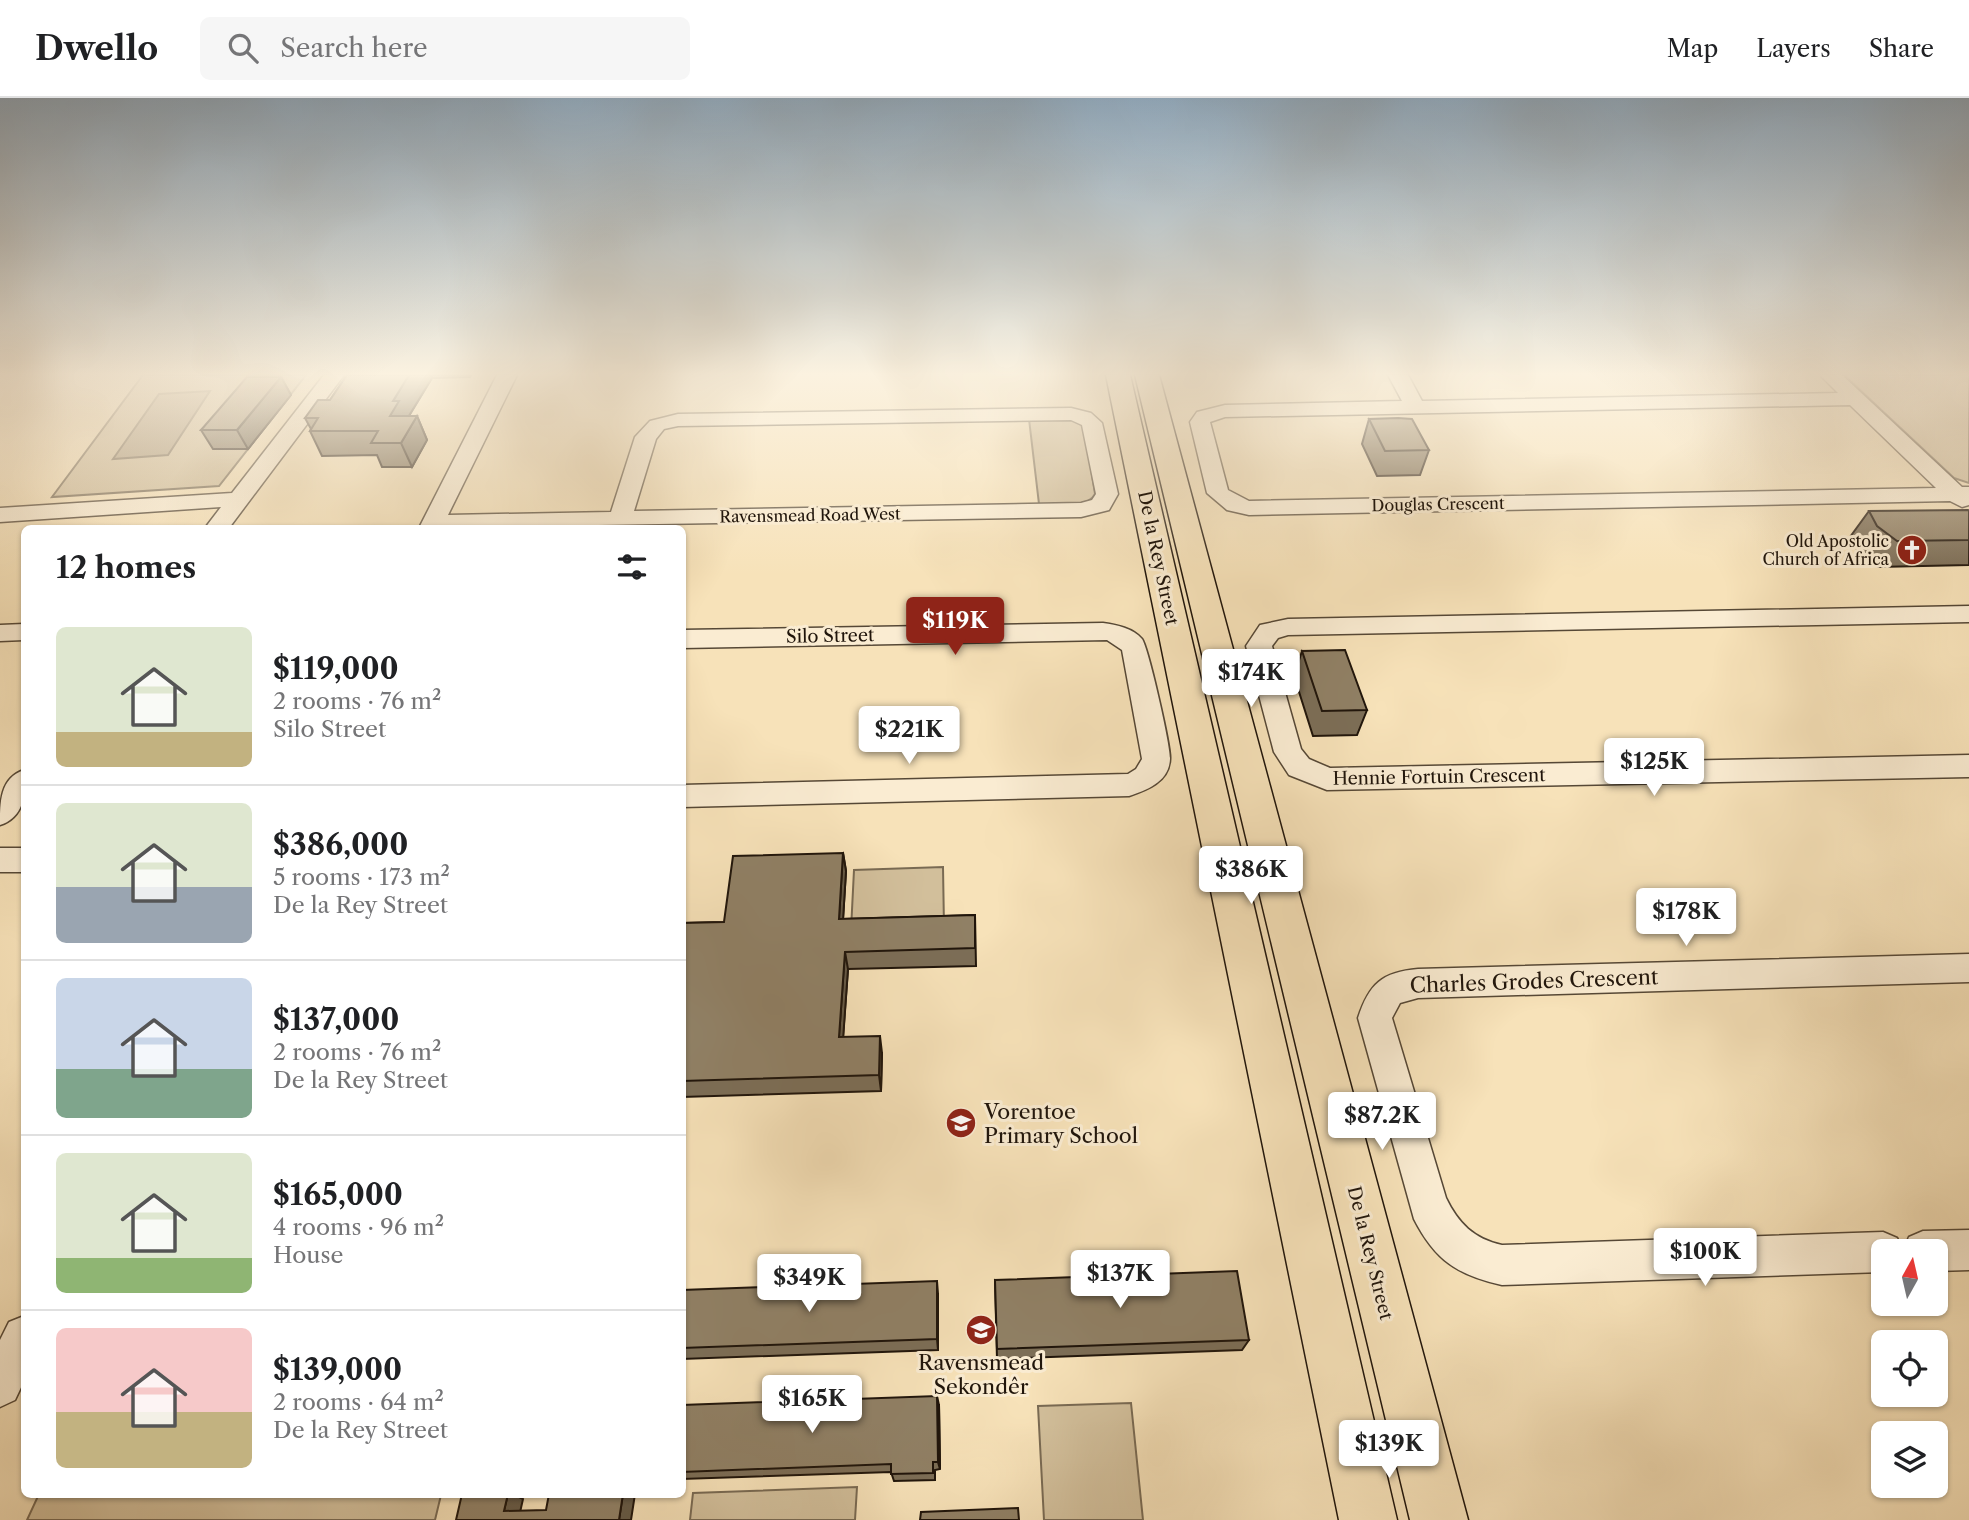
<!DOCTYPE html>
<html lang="en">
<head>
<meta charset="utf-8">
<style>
	:root { --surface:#fff; --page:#f6f6f6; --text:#202124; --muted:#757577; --line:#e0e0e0; --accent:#8f2418 }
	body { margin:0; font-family:"Libre Caslon Text",serif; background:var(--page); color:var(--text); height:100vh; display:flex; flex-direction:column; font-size:26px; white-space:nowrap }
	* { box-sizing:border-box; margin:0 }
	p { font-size:23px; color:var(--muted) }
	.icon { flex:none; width:38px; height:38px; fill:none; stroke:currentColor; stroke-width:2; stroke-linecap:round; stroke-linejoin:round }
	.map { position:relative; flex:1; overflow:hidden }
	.panel { position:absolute; left:21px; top:427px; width:665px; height:973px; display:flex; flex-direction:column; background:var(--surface); border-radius:10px; box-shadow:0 2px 5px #0004 }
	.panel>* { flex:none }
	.needle { width:46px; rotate:8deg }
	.buttons { position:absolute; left:1871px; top:1141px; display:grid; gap:14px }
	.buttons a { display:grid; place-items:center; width:77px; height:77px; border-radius:10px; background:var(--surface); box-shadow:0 2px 5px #0004; font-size:35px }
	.price { position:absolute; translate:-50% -60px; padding:0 16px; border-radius:7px; background:#fff; color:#222; font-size:23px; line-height:46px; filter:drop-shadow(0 2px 4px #0008) }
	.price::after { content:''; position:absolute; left:50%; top:42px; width:21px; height:16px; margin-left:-10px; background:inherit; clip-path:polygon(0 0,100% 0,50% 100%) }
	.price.on { background:var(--accent); color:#fff }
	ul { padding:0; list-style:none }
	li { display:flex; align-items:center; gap:21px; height:175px; padding:0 35px }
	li+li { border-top:2px solid var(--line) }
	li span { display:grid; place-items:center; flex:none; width:196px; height:140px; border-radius:10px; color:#555 }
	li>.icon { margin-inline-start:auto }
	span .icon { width:84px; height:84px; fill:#fffc; stroke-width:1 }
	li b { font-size:30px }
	h2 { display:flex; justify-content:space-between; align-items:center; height:84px; padding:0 35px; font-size:30px }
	header { display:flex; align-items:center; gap:42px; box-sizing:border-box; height:98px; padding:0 35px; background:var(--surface); border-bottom:2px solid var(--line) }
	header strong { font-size:33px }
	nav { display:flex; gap:38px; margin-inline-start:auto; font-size:24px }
	.search { width:490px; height:63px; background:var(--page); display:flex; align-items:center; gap:18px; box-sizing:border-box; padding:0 24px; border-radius:10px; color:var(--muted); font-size:26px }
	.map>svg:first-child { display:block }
	.green { fill:#d2bf9b; stroke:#796a53; stroke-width:2 }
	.water { fill:#ae9c7e; stroke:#756650; stroke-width:2 }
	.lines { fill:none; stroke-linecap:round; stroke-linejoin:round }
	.minor-casing { stroke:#564836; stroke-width:3 }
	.major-casing { stroke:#20150b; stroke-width:3 }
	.minor { fill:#faecd2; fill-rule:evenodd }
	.major { fill:#f7e2b9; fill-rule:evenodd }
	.wall { fill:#7c6e57; stroke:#20150b; stroke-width:2 }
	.shaded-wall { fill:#655a47; stroke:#20150b; stroke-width:2 }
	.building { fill:#908065; stroke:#20150b; stroke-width:2 }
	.labels { text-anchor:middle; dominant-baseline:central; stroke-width:6; stroke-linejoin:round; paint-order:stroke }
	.far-street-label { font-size:16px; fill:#20150b; stroke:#faecd2 }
	.far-poi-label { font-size:16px; fill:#20150b; stroke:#faecd2; text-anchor:end }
	.street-label { font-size:18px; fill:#20150b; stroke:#faecd2 }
	.near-street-label { font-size:21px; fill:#20150b; stroke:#faecd2 }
	.near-poi-label { font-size:21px; fill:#20150b; stroke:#faecd2; text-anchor:start }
</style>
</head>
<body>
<header>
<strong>Dwello</strong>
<div class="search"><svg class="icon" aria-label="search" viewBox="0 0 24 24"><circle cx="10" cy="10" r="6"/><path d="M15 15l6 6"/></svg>Search here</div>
<nav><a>Map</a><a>Layers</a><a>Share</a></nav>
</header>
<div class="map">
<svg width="1969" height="1422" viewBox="0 0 1969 1422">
	<rect width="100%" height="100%" fill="#f7e2b9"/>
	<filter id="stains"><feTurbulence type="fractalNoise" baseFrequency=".00286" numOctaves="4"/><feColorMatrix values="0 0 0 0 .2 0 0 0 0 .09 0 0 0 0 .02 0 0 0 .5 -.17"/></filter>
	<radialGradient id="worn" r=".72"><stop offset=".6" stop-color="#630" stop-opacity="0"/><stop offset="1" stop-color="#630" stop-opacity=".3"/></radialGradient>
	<path class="green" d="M143,277h163l-87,111 -167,11z
		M1844,277h125v108l-15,-5z
		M1029,321h41l14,6 11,69c-8,16 -40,10 -56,10z
		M943,769l1,60 -93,3 3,-60z
		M1131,1305l12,117h-99l-6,-114z
		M857,1389l-2,33h-165l3,-27z
		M39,1396h402v1l-6,25h-408z"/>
	<path class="water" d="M210,293l-42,64 -55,4 46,-65z"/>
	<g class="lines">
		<g class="minor-casing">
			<path id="minor" d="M324,277h20l-115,153h-24l16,-21 -221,15v-14l232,-15z
				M497,277h20l-69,140 163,-3 24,-75 15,-16 28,-7 393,-6 20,5 11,10 16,71 -9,16 -28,7 -662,11zM1071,322l11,5 14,69 -4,6 -11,3 -447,8 22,-72 8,-10 14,-3z
				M1388,277h20l14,26 416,-8 -18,-18h22l120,112h7v18l-7,2 -12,-6 -701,14 -22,-5 -20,-17 -17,-71 7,-10 28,-7 177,-4zM1850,307l86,83 -687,13 -21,-11 -18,-68 15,-5z
				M1969,508v16l-681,13 -10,3 -6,8 29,103 8,10 21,9 639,-13v22l-642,13 -38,-15 -15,-23 -28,-106 14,-21 28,-6z
				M1103,525c14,2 30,5 39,16 6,8 29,108 28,120 -1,23 -23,31 -41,37l-447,11v-22l446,-11 8,-5 6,-10 -20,-109 -15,-10 -425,8v-18z
				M24,526v16l-24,1v-16z
				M24,672c2,22 1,47 -24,55 0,-23 0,-47 24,-55z
				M0,750h24v24h-24z
				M1969,856v28l-551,16 -18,5 -8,15 54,180c12,25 28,41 56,47l381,-13 14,6 6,13h-20v21l-381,13c-45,-10 -67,-25 -88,-66l-56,-201c11,-34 24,-46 60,-49z
				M1969,1132v40l-33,1v-20h-33l6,-14 14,-6z
				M24,1218v65l-9,19 -15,7v-67l9,-18z"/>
		</g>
		<g class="major-casing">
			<path id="major" d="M1106,277h24l267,1145h-58z
				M1135,277h24l309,1145h-58z"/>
		</g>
		<use href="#minor" class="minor"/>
		<use href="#major" class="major"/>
	</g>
	<path class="wall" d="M347,277h124l-1,2 -38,1 -23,38h8l10,24 -15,27h-30l-5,-12 -55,1 -12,-25 1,-2 -6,-11 25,-18z
		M281,279l10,18 -43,54h-35l-12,-19z
		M1369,321l60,31 -9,25 -43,1 -15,-32z
		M1869,413h100v54l-92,2 -19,-16 -8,-14z
		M1302,553l65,59 -10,25 -44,1 -19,-60z
		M843,755l3,18 -3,48 132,-4 1,51 -128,3 -5,68 39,16 -1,38 -199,6v-174l42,-1z
		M995,1182l254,60 -7,10 -245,9z
		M682,1192l256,4v56l-256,9z
		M682,1307h257l1,64 -5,1v10l-41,1 -3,-9 -209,7z"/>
	<path class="shaded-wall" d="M409,277h22l1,3 -25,41 -17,-3 3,-15z
		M281,279l10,18 -43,54 -11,-19z
		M417,318l10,24 -15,27 -11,-24z
		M843,755l3,18 -4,66 -3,-18z
		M845,854l3,17 -6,85 -3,-17z
		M880,938l2,17 -1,38 -2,-16z
		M937,1183l1,13v56l-1,-11z
		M937,1298l2,9 1,64 -2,-7z
		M508,1396h5l10,5 -4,18 -15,-6z
		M623,1396h12l-4,26h-12z"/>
	<path class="building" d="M347,277h62l-16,26h6l-9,15h27l-16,27h-30l7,-12h-68l8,-13h-13l13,-18h12z
		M247,279h34l-44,53h-36z
		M1398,320l14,1 17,31 -44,1 -16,-32z
		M1968,412l1,1v29l-72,1 -20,-15 -8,-15z
		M1345,552l22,60 -45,1 -20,-60z
		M843,755l-4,66 136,-4v33l-130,4 -6,85 41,-1 -1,39 -197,6v-158l42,-1 9,-66z
		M1237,1173l12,69 -252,9 -2,-69z
		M937,1183v58l-255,9v-58z
		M937,1298l1,66h-5v11l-42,1v-10l-209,8v-67z
		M462,1396h46l-4,17 42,-1 3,-16h74l-4,26h-163z
		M1018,1410l1,12h-99l1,-8z"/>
	<linearGradient id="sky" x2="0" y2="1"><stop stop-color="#91aabe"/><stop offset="0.58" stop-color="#fbf2e0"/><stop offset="1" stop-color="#fbf2e0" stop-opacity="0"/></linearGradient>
	<rect width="1969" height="476" fill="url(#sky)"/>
	<defs>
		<g id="church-disc" transform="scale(1.575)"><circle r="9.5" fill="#8f2418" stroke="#faecd2"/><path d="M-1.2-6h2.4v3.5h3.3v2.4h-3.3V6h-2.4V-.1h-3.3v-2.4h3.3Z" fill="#fff"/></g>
		<g id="school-disc" transform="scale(1.575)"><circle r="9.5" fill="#8f2418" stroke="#faecd2"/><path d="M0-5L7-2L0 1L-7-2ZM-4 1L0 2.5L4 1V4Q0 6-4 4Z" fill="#fff"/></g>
	</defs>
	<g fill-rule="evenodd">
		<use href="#church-disc" x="1912" y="452"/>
		<use href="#school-disc" x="961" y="1025"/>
		<use href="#school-disc" x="981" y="1232"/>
	</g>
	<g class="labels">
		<g class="far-street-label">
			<text transform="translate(1438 406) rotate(-1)">Douglas Crescent</text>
			<text transform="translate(810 417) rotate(-1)">Ravensmead Road West</text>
		</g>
		<g class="far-poi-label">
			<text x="1889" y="443">Old Apostolic<tspan x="1889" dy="18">Church of Africa</tspan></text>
		</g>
		<g class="street-label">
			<text transform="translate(1158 460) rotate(78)">De la Rey Street</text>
			<text transform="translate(830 538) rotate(-1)">Silo Street</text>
			<text transform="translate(1439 679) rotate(-1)">Hennie Fortuin Crescent</text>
			<text transform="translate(1370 1155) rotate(76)">De la Rey Street</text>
		</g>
		<g class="near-street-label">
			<text transform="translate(1534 883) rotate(-2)">Charles Grodes Crescent</text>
		</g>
		<g class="near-poi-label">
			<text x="984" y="1013">Vorentoe<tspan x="984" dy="24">Primary School</tspan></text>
			<text x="981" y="1264" text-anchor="middle">Ravensmead<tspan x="981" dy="24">Sekondêr</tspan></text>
		</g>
	</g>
	<rect width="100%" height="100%" filter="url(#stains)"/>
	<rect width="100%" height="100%" fill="url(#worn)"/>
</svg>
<div class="buttons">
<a><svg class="needle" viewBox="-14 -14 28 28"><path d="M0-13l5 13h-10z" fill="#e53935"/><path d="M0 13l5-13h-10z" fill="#757577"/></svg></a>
<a><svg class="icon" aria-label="locate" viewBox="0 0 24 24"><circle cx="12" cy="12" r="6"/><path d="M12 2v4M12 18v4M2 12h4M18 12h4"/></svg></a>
<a><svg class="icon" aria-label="layers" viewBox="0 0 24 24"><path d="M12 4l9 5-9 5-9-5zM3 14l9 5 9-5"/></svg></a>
</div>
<b class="price on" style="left:955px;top:559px">$119K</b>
<b class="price" style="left:1251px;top:611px">$174K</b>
<b class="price" style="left:909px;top:668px">$221K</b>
<b class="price" style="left:1654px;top:700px">$125K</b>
<b class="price" style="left:1251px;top:808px">$386K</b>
<b class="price" style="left:1686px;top:850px">$178K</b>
<b class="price" style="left:1382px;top:1054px">$87.2K</b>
<b class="price" style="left:1705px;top:1190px">$100K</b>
<b class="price" style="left:1120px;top:1212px">$137K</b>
<b class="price" style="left:809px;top:1216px">$349K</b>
<b class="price" style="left:812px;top:1337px">$165K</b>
<b class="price" style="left:1389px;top:1382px">$139K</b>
<section class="panel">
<h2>12 homes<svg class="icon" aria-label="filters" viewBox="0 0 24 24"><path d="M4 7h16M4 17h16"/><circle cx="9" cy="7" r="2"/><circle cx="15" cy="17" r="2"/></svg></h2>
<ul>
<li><span style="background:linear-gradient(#dfe7d0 75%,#c2b280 0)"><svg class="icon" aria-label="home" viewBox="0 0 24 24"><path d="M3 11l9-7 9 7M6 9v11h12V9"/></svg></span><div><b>$119,000</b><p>2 rooms · 76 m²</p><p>Silo Street</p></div></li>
<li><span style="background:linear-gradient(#dfe7d0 60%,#9aa5b1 0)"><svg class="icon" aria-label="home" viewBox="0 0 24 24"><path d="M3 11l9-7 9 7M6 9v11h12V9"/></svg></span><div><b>$386,000</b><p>5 rooms · 173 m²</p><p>De la Rey Street</p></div></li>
<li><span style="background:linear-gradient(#c9d6e8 65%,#7fa58c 0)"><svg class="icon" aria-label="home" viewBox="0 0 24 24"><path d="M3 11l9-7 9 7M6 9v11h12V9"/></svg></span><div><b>$137,000</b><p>2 rooms · 76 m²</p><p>De la Rey Street</p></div></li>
<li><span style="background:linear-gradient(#dfe7d0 75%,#8fb573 0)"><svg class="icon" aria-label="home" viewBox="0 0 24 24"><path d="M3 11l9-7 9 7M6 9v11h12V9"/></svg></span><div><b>$165,000</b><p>4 rooms · 96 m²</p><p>House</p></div></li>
<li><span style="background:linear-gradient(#f6c9c9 60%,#c2b280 0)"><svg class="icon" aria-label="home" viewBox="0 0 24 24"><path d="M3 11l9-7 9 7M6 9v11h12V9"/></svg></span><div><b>$139,000</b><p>2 rooms · 64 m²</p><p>De la Rey Street</p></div></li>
</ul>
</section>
</div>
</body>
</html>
